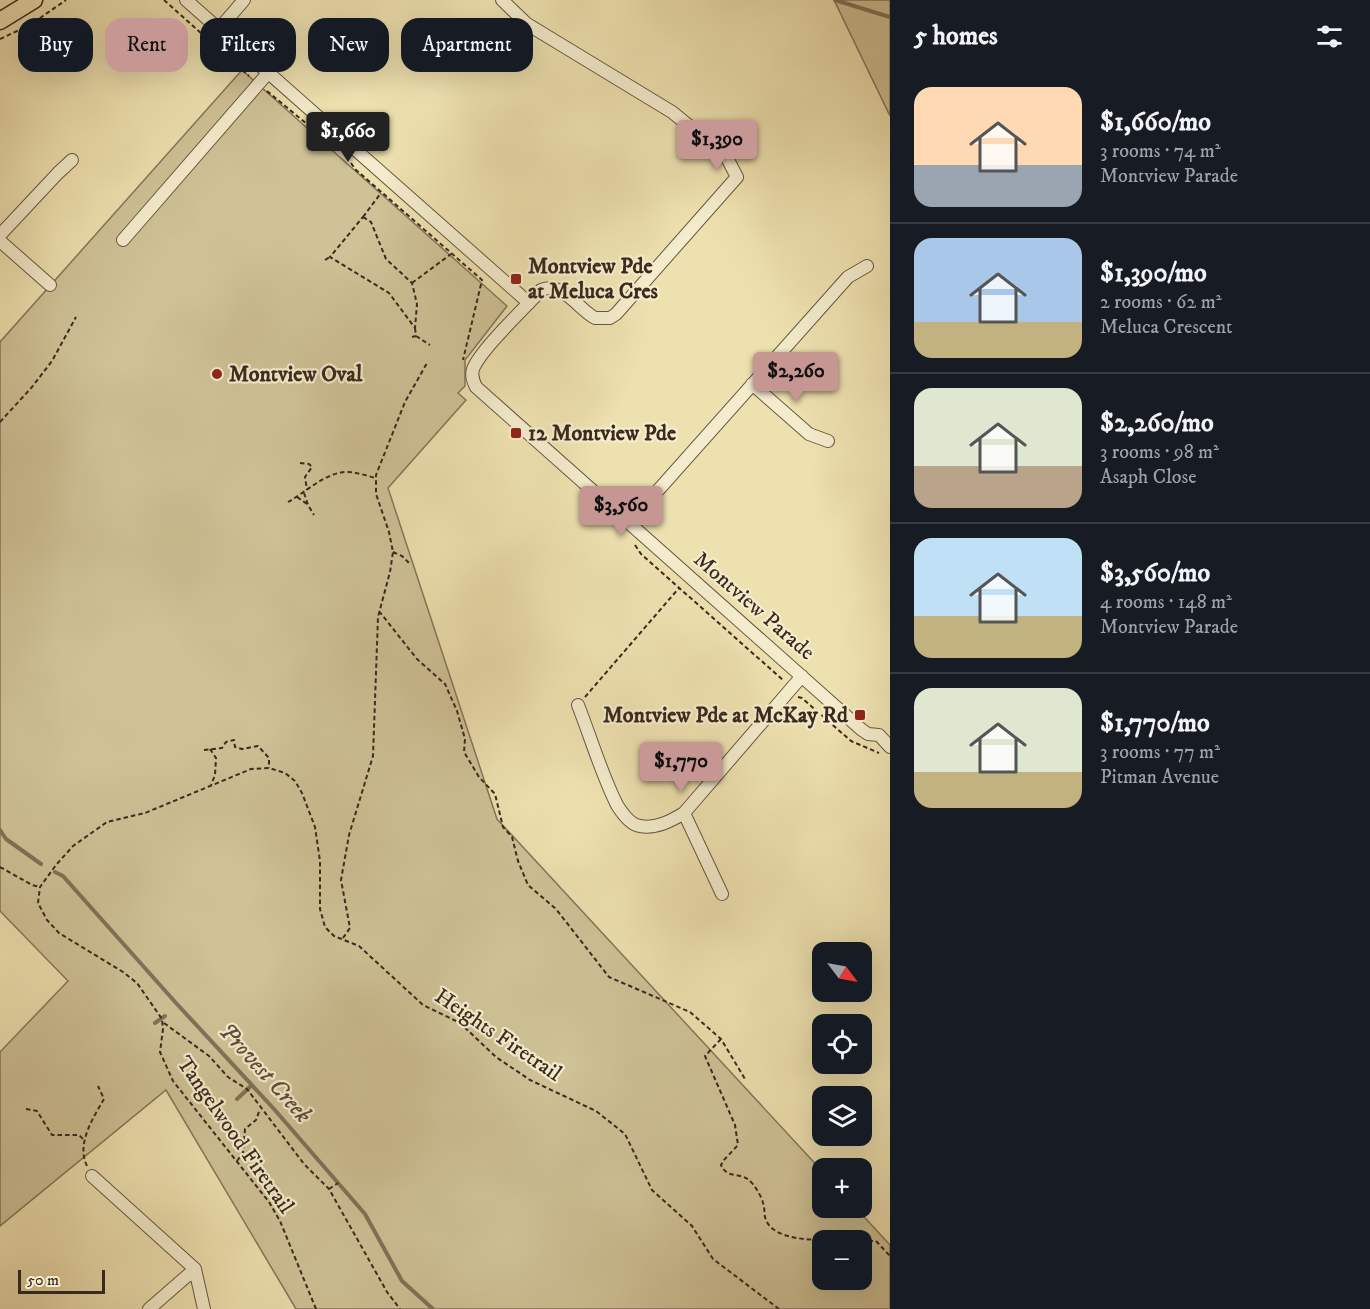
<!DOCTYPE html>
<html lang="en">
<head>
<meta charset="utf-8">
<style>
	:root { --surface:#171b24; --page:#242831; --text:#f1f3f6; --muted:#9ea1a6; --line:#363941; --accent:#c59692 }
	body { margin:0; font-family:"IM FELL DW Pica",serif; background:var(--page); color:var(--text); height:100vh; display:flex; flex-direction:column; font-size:22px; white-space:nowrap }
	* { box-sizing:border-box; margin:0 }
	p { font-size:20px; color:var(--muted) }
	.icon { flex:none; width:33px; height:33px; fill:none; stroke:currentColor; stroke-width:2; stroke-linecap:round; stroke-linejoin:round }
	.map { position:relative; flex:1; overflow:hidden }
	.drawer { display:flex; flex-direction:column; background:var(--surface); width:480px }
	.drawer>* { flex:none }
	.top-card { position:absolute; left:18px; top:18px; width:570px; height:54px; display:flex; gap:12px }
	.needle { width:39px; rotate:122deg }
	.controls { position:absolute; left:812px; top:942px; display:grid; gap:12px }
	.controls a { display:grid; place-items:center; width:60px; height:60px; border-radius:12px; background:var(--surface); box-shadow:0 6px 24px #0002; font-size:30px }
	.scale { position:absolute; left:18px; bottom:15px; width:87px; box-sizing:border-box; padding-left:6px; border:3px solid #39291e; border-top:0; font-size:16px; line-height:21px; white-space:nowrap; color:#39291e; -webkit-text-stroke:4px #f4eccc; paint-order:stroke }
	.price { position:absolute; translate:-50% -51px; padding:0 14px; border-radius:6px; background:var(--accent); color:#111; font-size:20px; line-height:39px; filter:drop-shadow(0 2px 3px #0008) }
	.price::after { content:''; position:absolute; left:50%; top:36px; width:18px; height:14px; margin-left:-9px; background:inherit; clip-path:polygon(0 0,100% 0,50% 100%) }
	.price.on { background:#222; color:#fff }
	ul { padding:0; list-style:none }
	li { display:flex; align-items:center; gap:18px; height:150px; padding:0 24px }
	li+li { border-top:2px solid var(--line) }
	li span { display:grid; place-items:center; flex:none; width:168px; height:120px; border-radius:18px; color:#555 }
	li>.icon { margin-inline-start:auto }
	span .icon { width:72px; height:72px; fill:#fffc; stroke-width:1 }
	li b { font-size:26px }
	h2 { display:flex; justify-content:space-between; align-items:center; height:72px; padding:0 24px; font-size:26px }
	.pill { padding:0 21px; border-radius:18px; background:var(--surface); box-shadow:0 6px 24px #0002; font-size:21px; line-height:54px }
	.pill.on { background:var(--accent); color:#111 }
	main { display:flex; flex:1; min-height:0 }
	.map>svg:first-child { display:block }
	.green { fill:#cfc297; stroke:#84765a; stroke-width:1.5; fill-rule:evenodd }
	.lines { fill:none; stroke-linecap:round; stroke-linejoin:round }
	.stream { stroke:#807258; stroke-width:4 }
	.minor-casing { stroke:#665742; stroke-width:14 }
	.major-casing { stroke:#39291e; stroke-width:19 }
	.path { stroke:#39291e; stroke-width:2; stroke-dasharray:4.5 3; stroke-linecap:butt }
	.minor { stroke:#f4eccc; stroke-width:12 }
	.major { stroke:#eee1b0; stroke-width:16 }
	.poi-dot { fill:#8f2418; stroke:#f4eccc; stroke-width:2 }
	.labels { text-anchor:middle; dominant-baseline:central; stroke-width:4.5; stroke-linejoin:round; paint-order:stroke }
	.poi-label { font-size:22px; font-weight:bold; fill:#39291e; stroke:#f4eccc; text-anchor:start }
	.street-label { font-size:22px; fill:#39291e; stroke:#f4eccc }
	.water-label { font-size:24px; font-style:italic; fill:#5d4d3b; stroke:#f4eccc }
</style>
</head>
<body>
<main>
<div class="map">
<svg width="890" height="1309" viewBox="0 0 890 1309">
	<rect width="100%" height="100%" fill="#eee1b0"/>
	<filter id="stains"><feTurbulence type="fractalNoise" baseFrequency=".00333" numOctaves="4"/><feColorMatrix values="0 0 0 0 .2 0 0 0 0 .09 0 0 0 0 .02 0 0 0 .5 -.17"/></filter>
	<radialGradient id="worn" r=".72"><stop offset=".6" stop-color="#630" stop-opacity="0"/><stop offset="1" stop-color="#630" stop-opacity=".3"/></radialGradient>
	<path class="green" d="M834,0h56v116z
		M242,70l265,236 -42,54v26l-7,7 8,7 -78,88 109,331 325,352v37h34l34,37v64h-594l-130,-219 -166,136v-174l68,-71 -68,-70v-569zM822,1240h39v40h-39z"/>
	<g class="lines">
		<path class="stream" d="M835,0l55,17
			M0,830l6,9 35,25
			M55,872l8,4 113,127 98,106 91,105 37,67 31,28
			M155,1023l10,-7
			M237,1099l15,-14"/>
		<g class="minor-casing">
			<path id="minor" d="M186,0l343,303
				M502,0l25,24 145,88 54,44 11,21 -121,137 -6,4h-15c-18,-10 -32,-37 -54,-28 -16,18 -60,59 -68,79 -2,7 0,12 3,18l386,343 6,4 11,1 11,12
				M219,29l25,-29
				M0,235l58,-62 14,-13
				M123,240l145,-167
				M0,241l50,44
				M752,384l57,50 19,7
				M629,523l219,-246 19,-11
				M578,705c13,33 23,68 39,100 5,8 14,20 23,21 16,3 31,-5 44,-13l118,-137
				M684,813l38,81
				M92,1176l103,93
				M195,1269l9,40
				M149,1309l46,-40"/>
		</g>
		<g class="major-casing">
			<path id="major" d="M0,21l34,-21"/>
		</g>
		<path class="path" d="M164,0l85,76
			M0,39l30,-14 36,-25
			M267,91l58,48
			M351,163l4,6 127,111 -19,80
			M363,217l8,5 15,37 26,24 5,21 -2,24 -26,-35 -59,-36z
			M363,217l18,-24
			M325,260l5,-3
			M412,283l39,-29
			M416,336l14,9
			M412,337l4,-1 -1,-8
			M0,422l32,-35 20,-26 24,-44
			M300,463l9,1 3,3 -7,10 2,13
			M304,493l4,12 6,10
			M297,497l10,7
			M288,502c18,-10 38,-30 59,-30 10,0 20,4 29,6
			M635,545l6,9 143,127
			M393,552l9,4 7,7
			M379,611l38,48 28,25 12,27 8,28 -1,13 15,25 16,17 8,33 9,10 6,24 10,24 28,24 53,68 81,35 31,27 24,40
			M585,697l94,-109
			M798,697l4,1 49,43 28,12
			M210,749l6,9 -1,17 -4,10
			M204,750l18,-2 4,-6 8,-2 1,7 7,2 16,-3 11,12v10
			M0,867l32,18 8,2
			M343,938l7,-10 -9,-48 8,-45 24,-79 5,-139 12,-45 3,-20 -4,-20 -13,-38v-19l29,-73 22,-39
			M164,1023l45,33 19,21 19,12 57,75 25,25 58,103 13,17
			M721,1039l-16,17 30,69 3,20 -14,15 -3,5c6,14 18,7 28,15 5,4 13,17 14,23 2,5 1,10 2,14 6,25 53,23 72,23
			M26,1109l11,2 15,24h27l6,6
			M237,1161l6,-8 2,-24 11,-9 4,-11
			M87,1166c-11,-22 6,-48 17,-67l-6,-13
			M329,1189l9,-6
			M861,1241h15l14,15
			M316,1309l-36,-88 -11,-19 -96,-121 -13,-29 3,-23 -1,-10 -25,-36 -14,-11 -64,-39 -12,-13 -9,-17 2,-16 16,-22 17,-19 34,-24 38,-9 106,-44 18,-1 16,5 10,8 7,12 13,34 5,34v48l5,18 9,9 25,10 64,59 37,18 36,34 34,23 66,31 29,23 27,56 40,36 21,33 66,50"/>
		<use href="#minor" class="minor"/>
		<use href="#major" class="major"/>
	</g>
	<g class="poi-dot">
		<rect x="510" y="273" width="12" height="12" rx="3"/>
		<circle cx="217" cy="374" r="6"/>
		<rect x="510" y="427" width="12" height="12" rx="3"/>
		<rect x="854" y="709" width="12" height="12" rx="3"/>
	</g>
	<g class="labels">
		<g class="poi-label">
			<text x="528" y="266">Montview Pde<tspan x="528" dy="25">at Meluca Cres</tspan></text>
			<text x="229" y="374">Montview Oval</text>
			<text x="528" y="433">12 Montview Pde</text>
			<text x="848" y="715" text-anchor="end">Montview Pde at McKay Rd</text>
		</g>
		<g class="street-label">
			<text transform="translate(754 606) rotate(41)">Montview Parade</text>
			<text transform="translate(498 1035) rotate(34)">Heights Firetrail</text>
			<text transform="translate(235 1135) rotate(55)">Tangelwood Firetrail</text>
		</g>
		<g class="water-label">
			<text transform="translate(265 1073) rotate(48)">Provest Creek</text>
		</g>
	</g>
	<rect width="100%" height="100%" filter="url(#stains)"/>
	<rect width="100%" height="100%" fill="url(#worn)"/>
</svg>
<div class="controls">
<a><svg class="needle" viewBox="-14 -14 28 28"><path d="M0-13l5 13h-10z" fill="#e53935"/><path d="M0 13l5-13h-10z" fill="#9ea1a6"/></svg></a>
<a><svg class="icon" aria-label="locate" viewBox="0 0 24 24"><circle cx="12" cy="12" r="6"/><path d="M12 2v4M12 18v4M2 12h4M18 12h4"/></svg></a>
<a><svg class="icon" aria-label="layers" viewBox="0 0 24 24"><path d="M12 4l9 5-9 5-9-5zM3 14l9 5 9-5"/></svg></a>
<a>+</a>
<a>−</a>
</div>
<div class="scale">50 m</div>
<b class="price on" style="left:348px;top:163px">$1,660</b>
<b class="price" style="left:717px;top:171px">$1,390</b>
<b class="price" style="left:796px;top:403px">$2,260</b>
<b class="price" style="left:621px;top:537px">$3,560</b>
<b class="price" style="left:681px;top:793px">$1,770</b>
<div class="top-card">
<a class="pill">Buy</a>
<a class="pill on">Rent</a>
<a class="pill">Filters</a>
<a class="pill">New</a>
<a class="pill">Apartment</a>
</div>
</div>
<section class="drawer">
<h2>5 homes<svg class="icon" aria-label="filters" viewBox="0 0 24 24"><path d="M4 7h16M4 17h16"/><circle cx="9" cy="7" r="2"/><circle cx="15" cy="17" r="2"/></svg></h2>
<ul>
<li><span style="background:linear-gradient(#ffd9b3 65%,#9aa5b1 0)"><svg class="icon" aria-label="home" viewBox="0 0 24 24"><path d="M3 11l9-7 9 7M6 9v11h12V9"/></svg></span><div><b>$1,660/mo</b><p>3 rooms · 74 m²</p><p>Montview Parade</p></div></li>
<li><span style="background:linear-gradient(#a9c7e8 70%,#c2b280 0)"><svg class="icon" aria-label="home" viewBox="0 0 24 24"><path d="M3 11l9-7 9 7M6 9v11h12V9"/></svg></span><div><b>$1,390/mo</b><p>2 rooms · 62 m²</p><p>Meluca Crescent</p></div></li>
<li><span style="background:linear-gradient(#dfe7d0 65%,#b9a48a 0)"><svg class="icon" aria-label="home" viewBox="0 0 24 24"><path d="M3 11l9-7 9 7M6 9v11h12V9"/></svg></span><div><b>$2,260/mo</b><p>3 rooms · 98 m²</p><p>Asaph Close</p></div></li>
<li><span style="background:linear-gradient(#bfe0f5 65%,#c2b280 0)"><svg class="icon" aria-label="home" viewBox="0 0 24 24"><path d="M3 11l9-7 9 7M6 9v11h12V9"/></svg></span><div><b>$3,560/mo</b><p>4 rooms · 148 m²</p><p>Montview Parade</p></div></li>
<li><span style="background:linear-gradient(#dfe7d0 70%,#c2b280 0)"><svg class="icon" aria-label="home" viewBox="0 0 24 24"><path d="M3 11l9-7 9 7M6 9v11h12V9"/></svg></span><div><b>$1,770/mo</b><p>3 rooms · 77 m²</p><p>Pitman Avenue</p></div></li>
</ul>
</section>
</main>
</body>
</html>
